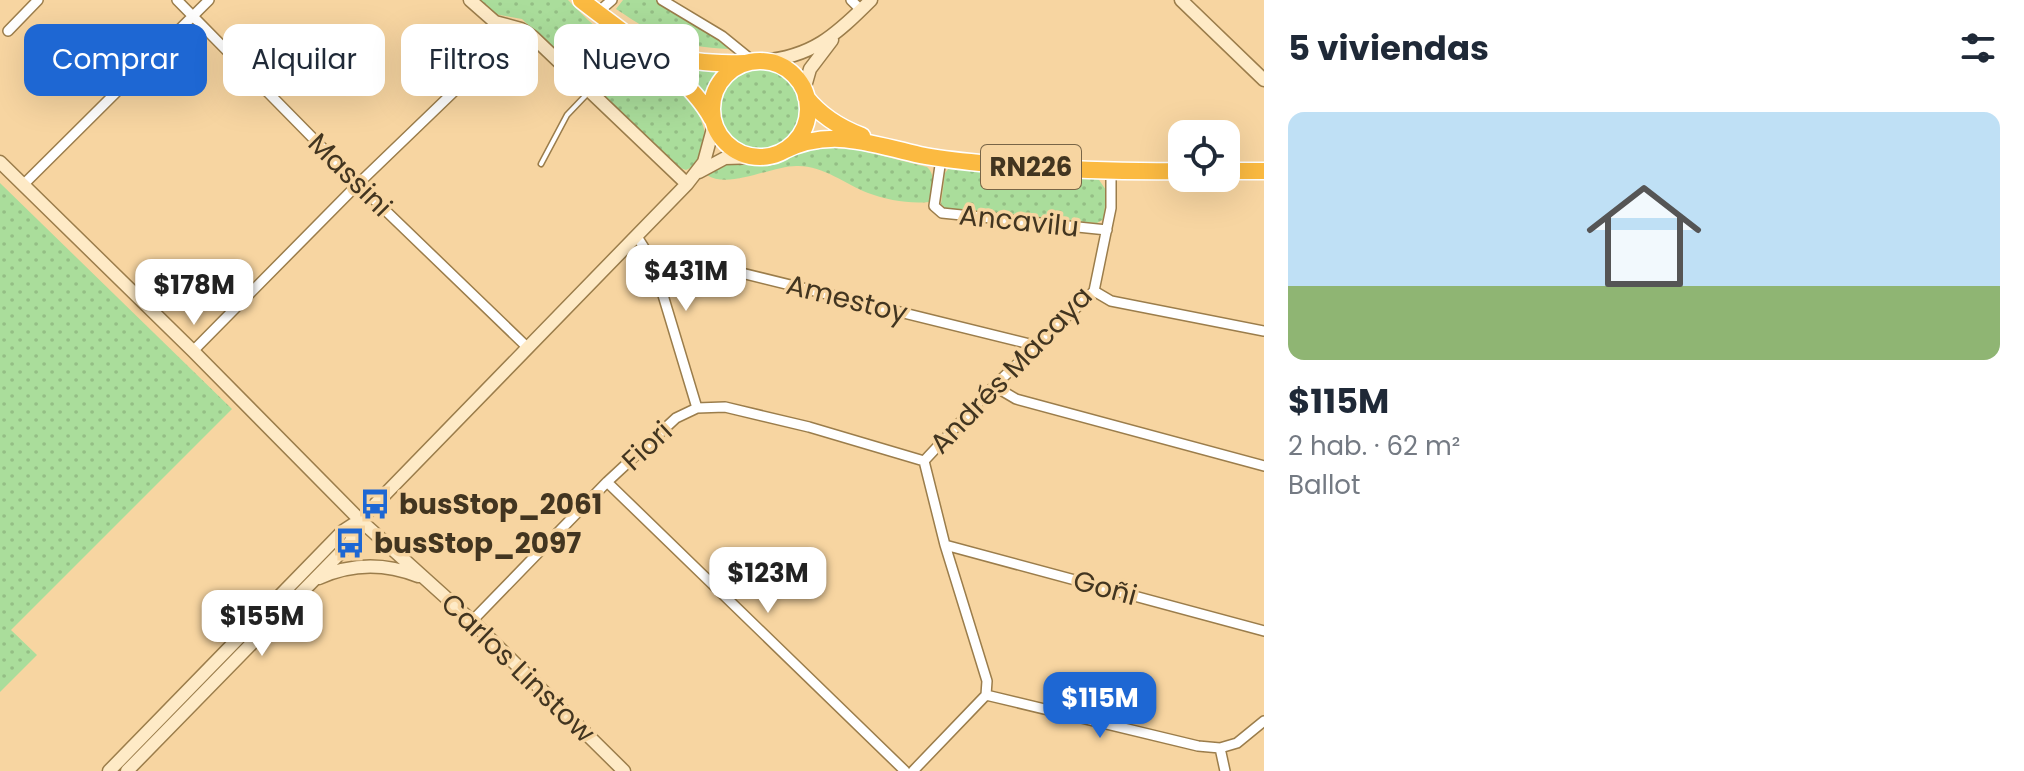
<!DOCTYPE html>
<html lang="es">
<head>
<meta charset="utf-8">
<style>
	:root { --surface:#fff; --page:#f6f6f7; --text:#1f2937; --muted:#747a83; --line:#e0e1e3; --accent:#1e67d3 }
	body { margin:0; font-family:Poppins,sans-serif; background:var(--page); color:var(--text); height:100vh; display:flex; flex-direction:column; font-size:30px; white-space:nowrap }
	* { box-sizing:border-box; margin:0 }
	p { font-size:26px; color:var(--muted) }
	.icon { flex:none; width:44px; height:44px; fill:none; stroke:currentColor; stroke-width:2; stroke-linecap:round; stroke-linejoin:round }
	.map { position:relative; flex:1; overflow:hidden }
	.sheet { display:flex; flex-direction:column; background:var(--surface); width:760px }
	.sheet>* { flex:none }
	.guide { position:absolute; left:24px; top:24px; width:760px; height:72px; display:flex; gap:16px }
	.fabs { position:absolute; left:1168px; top:120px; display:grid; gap:16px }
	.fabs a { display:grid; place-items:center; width:72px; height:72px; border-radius:16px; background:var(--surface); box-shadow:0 8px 32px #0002; font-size:40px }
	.price { position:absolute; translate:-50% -68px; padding:0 18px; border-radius:16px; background:#fff; color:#222; font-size:26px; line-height:52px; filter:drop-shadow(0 2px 4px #0008) }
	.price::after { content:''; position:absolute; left:50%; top:48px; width:24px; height:18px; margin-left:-12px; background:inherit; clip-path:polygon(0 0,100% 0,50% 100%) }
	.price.current { background:var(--accent); color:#fff }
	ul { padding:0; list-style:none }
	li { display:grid; align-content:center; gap:16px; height:424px; padding:0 24px }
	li+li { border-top:2px solid var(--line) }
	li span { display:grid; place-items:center; height:248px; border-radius:16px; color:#555 }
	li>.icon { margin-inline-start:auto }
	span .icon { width:144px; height:144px; fill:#fffc; stroke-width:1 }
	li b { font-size:34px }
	h2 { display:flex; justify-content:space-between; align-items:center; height:96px; padding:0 24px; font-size:34px }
	.pill { padding:0 28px; border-radius:16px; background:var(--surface); box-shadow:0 8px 32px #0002; font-size:28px; line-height:72px }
	.pill.current { background:var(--accent); color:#fff }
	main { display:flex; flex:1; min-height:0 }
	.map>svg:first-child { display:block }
	.grass { fill:url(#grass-dots) }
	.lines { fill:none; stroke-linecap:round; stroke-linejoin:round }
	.lane-casing { stroke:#9b7d4b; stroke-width:7 }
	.street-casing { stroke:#9b7d4b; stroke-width:12 }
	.secondary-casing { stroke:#9b7d4b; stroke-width:15 }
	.highway-casing { stroke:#fff; stroke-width:19 }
	.lane { stroke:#fff; stroke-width:4 }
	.street { stroke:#fff; stroke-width:9 }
	.secondary { stroke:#feeac6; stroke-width:12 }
	.highway { stroke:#fbba41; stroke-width:16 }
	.labels { text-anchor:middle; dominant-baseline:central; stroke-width:7; stroke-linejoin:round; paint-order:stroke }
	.shield { fill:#f7d5a1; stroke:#786547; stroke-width:2 }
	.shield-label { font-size:26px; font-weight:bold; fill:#423520 }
	.street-label { font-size:28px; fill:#423520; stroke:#f7d5a1 }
	.poi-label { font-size:28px; font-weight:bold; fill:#423520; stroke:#f7d5a1; text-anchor:start }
</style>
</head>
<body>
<main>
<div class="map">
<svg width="1264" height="771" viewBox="0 0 1264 771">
	<defs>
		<pattern id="grass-dots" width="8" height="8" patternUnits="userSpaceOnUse" patternTransform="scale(2)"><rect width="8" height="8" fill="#aadd9b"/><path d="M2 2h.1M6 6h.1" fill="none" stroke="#94be85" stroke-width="1.8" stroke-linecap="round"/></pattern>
	</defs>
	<rect width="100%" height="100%" fill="#f7d5a1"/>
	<path class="grass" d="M480,0h88c13,13 26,27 41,37 7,5 15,7 22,11 28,17 83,63 73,99 -2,10 -8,19 -18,23l-14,-5 -150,-146 -28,-5z
		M623,0h33l48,30 26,19c-55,-3 -69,-10 -114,-40z
		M657,54l60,17 -11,26z
		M718 109a41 41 0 1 1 82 0a41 41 0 1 1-82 0Z
		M834,148l25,2 68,17c10,9 4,23 2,35 -20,2 -42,-2 -61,-9 -23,-9 -44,-27 -70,-27 -25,-1 -69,24 -91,9l20,-14 41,1 45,-13z
		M949,168l148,9 9,13 -2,29 -7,4 -150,-13 -6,-6 4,-31z
		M0,183l232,226 -221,221 26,25 -37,37z
		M344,537l2,1 -228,233h-3z"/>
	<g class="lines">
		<g class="lane-casing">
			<path id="lane" d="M541,164l26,-49 21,-22"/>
		</g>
		<g class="street-casing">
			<path id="street" d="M177,0l181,184 169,163
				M662,0l60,36 32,26
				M851,0l10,10
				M597,13l15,-13
				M8,31l30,-31
				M941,159l-7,47 8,7 165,17
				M23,185l186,-185
				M636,235l17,27 44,146
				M653,262l56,3 329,81
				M1094,291l17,10 153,30
				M193,351l165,-167 136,-131 13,-27
				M994,386l22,13 248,67
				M607,482l298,289
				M945,545l319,86
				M472,621l135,-139 69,-64 21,-10 28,-1 84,20 115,34
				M986,695l212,51 22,2
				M913,771l73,-76 1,-14 -42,-136 -21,-84 70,-75 100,-95 17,-83v-36
				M1225,771l-5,-23 17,-5 27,-22"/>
		</g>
		<g class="secondary-casing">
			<path id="secondary" d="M470,0l25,22 26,7 12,8 154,147
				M1181,0l83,80
				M760,61c51,-3 76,-26 111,-61
				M804,90l6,-21 22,-29
				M0,162l193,189 167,169 112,101 152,150
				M699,172l26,-14 32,-1
				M319,578c33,-15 66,-15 99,-2
				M109,771l234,-240 17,-11 327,-336 17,-22 10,-37
				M127,771l223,-228 10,-23"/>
		</g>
		<g class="highway-casing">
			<path id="highway" d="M581,0c40,32 107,74 131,119
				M649,47c32,15 61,17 95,16
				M712 109a48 48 0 1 1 96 0a48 48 0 1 1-96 0Z
				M806,97c14,18 35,31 56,39
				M783,151c49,-24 87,-7 137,4 20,4 40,6 60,8 68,6 135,9 202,8
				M1226,171h38"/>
		</g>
		<use href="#lane" class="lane"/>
		<use href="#street" class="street"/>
		<use href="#secondary" class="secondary"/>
		<use href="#highway" class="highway"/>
	</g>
	<defs>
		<g id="bus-bare" transform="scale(2.4)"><path d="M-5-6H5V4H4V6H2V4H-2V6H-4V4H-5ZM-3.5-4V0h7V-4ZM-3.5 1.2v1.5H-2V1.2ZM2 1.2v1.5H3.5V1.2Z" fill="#1e67d3" stroke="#f7d5a1" stroke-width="2.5" paint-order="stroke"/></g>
	</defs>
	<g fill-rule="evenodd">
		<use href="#bus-bare" x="375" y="504"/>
		<use href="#bus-bare" x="350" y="543"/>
	</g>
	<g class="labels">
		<rect class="shield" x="981" y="145" width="100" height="44" rx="6"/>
		<g class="shield-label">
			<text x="1031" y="167">RN226</text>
		</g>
		<g class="street-label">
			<text transform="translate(350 175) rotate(45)">Massini</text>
			<text transform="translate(1019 221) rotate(6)">Ancavilu</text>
			<text transform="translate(847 299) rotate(14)">Amestoy</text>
			<text transform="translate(1011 370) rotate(-46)">Andrés Macaya</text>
			<text transform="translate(647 446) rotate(-43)">Fiori</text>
			<text transform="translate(1105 588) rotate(15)">Goñi</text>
			<text transform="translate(518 668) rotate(44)">Carlos Linstow</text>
		</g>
		<g class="poi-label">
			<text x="399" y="504">busStop_2061</text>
			<text x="374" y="543">busStop_2097</text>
		</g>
	</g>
</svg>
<div class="fabs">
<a><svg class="icon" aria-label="locate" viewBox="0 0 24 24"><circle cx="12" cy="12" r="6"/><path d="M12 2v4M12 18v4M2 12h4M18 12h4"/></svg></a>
</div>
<b class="price" style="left:686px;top:313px">$431M</b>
<b class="price" style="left:194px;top:327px">$178M</b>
<b class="price" style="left:768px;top:615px">$123M</b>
<b class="price" style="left:262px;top:658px">$155M</b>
<b class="price current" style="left:1100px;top:740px">$115M</b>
<div class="guide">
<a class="pill current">Comprar</a>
<a class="pill">Alquilar</a>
<a class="pill">Filtros</a>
<a class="pill">Nuevo</a>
</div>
</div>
<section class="sheet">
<h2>5 viviendas<svg class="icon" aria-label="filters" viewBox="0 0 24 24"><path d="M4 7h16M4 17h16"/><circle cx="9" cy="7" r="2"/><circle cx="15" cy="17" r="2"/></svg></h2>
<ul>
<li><span style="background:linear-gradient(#bfe0f5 70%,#8fb573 0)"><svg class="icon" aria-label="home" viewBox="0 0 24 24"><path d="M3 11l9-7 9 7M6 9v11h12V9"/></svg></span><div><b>$115M</b><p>2 hab. · 62 m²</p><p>Ballot</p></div></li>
</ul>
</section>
</main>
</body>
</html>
